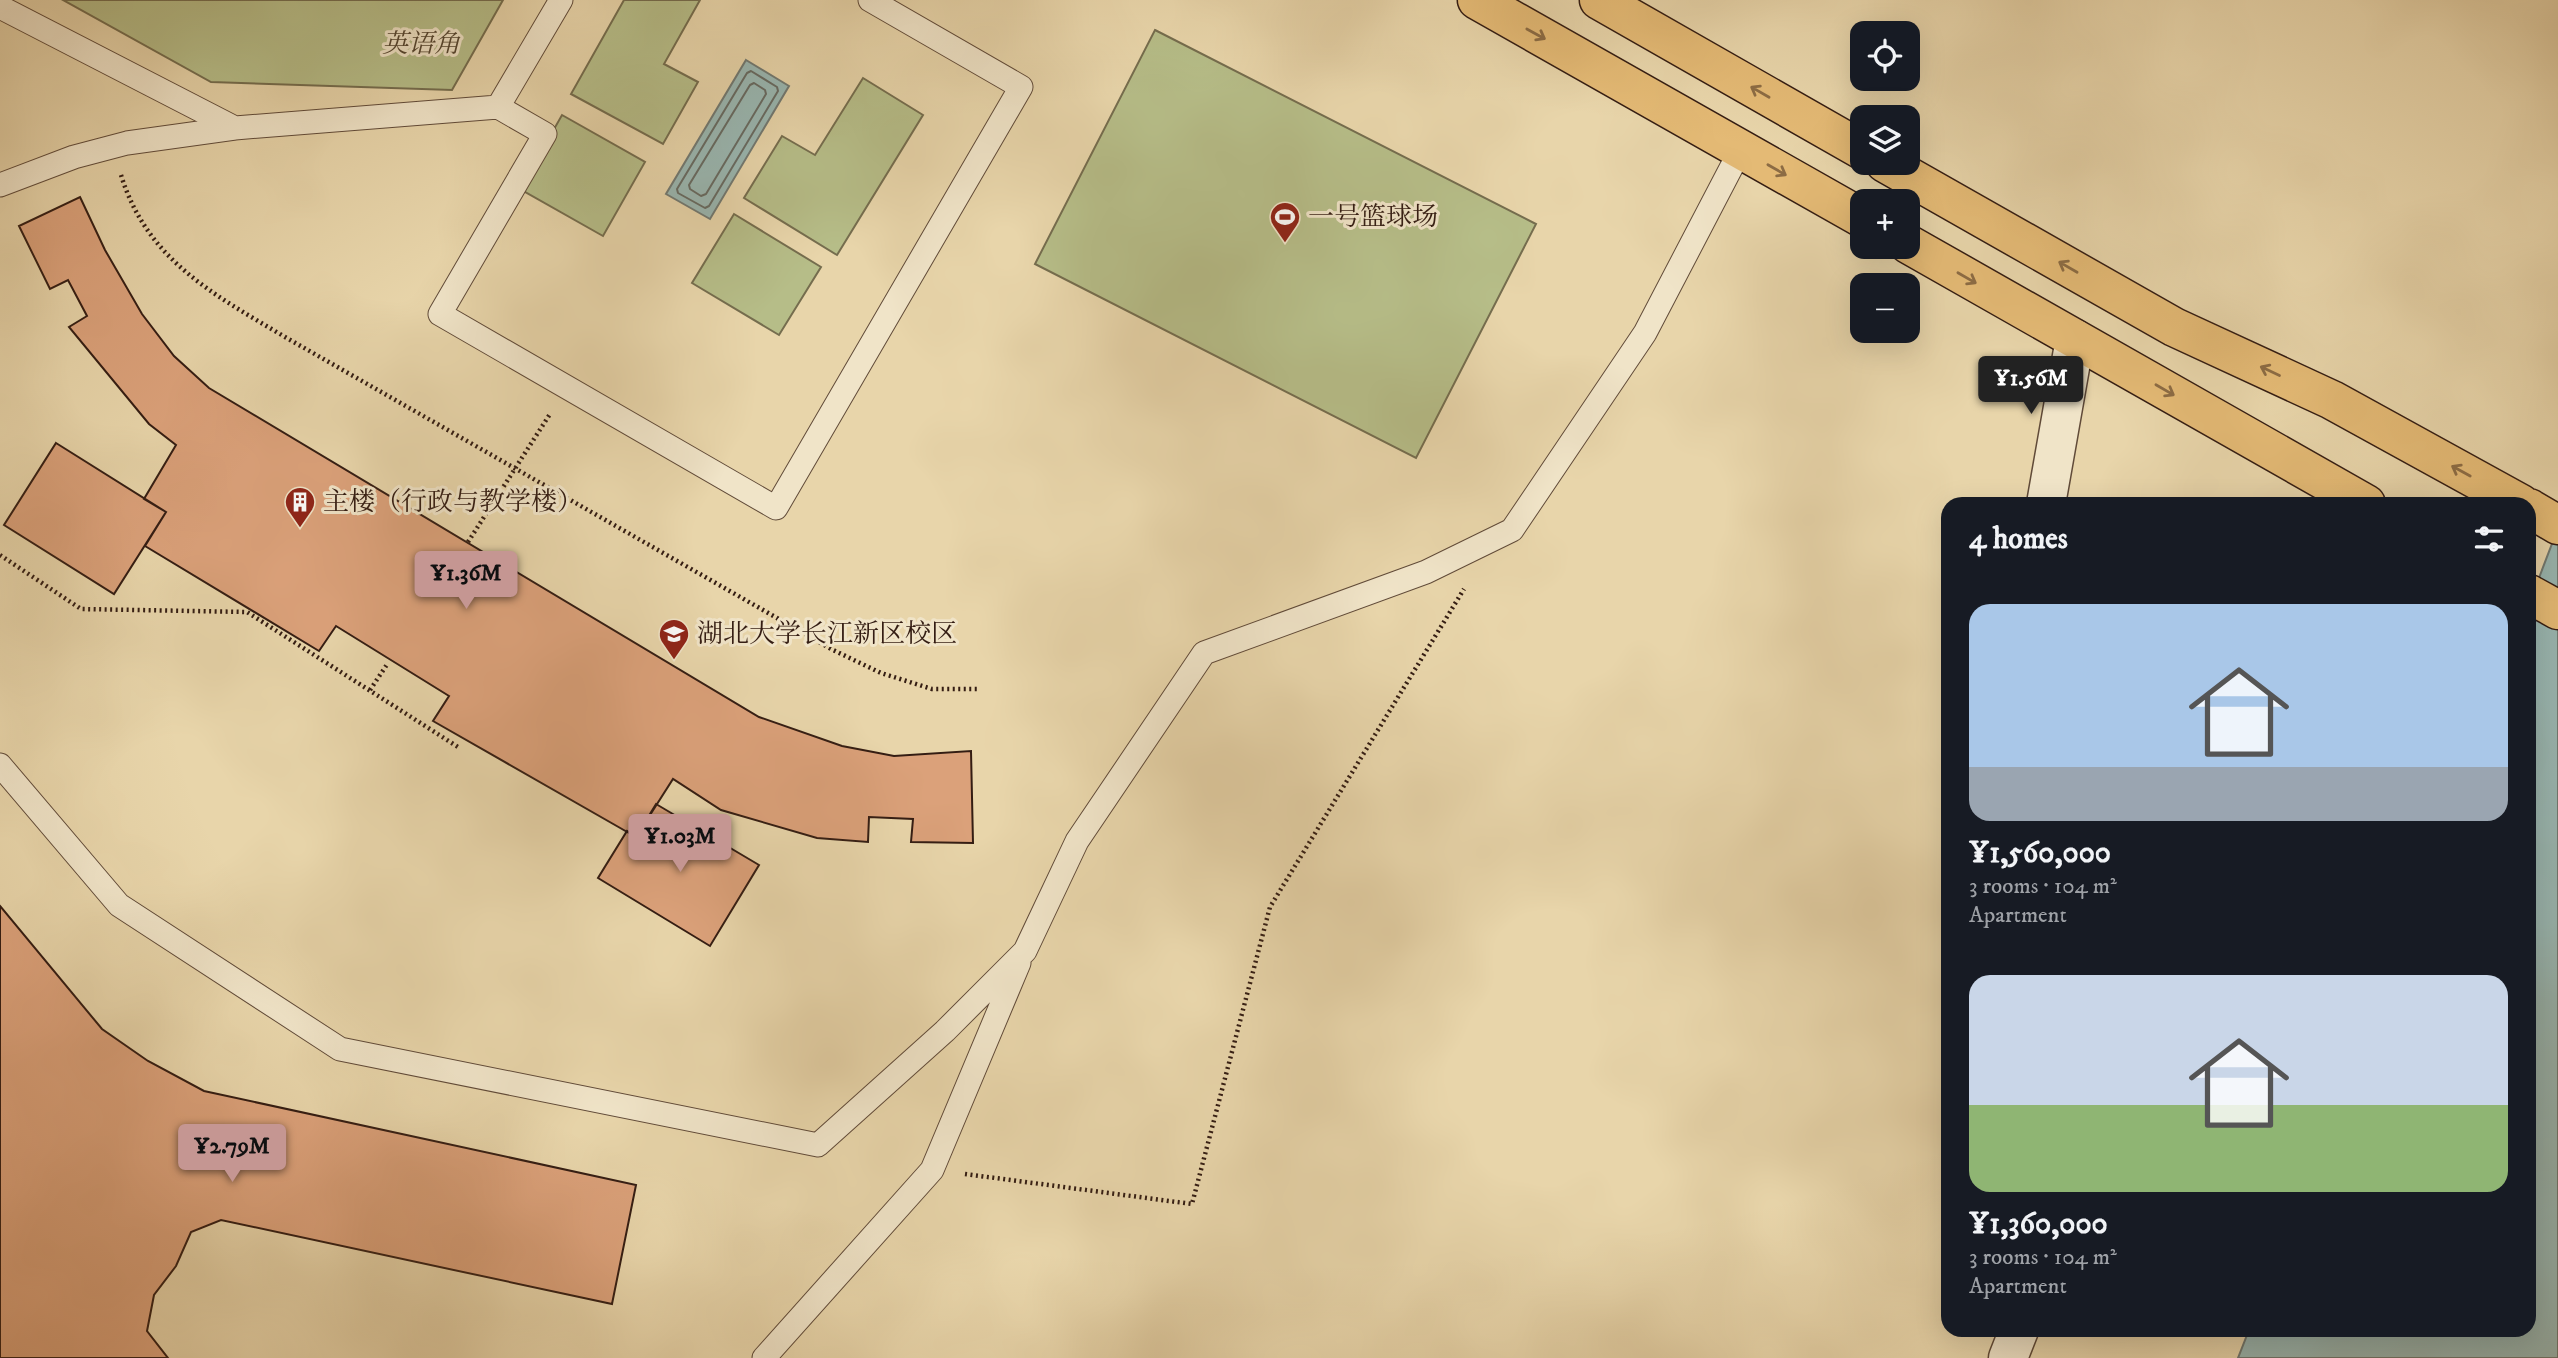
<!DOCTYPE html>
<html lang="en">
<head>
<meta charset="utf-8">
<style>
	:root { --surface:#171b24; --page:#242831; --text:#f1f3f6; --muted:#9ea1a6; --accent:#c59692 }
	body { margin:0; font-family:"IM FELL DW Pica","Noto Serif SC",serif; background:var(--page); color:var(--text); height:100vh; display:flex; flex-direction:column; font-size:26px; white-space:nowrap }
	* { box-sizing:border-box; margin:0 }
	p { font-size:23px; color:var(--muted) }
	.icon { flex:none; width:38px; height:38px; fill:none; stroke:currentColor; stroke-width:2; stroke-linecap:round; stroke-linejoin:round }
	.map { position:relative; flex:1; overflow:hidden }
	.panel { position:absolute; left:1941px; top:497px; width:595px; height:840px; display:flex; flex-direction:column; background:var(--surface); border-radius:21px; box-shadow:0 7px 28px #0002 }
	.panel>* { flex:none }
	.tools { position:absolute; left:1850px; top:21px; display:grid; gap:14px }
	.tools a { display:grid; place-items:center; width:70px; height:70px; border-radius:14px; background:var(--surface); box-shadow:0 7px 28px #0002; font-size:35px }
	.price { position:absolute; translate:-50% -60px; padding:0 16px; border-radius:7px; background:var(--accent); color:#111; font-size:23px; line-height:46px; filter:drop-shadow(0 2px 4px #0008) }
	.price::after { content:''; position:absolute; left:50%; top:42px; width:21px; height:16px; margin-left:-10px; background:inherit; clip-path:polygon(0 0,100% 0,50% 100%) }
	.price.on { background:#222; color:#fff }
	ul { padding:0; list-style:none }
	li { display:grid; align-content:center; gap:14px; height:371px; padding:0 28px }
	li span { display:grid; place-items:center; height:217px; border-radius:21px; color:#555 }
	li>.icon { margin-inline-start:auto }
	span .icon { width:126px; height:126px; fill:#fffc; stroke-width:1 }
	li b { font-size:30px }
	h2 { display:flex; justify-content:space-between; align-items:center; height:84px; padding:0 28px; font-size:30px }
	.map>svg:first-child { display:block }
	.green { fill:#b6bd88; stroke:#756d4e; stroke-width:2 }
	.water { fill:#99b7b2; stroke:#717972; stroke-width:2 }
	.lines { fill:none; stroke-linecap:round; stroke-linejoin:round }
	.shore { stroke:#666a62; stroke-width:2 }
	.building { fill:#dba17a; stroke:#341d13; stroke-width:2 }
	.lane-casing { stroke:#614b39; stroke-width:25 }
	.street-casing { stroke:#614b39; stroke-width:41 }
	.highway-casing { stroke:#341d13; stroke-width:41 }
	.path { stroke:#341d13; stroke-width:4.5; stroke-dasharray:2 3.5; stroke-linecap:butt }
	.lane { stroke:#f0e4c8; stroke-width:23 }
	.street { stroke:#f0e4c8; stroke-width:38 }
	.highway { stroke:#e4ba75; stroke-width:38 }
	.oneway { stroke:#8c6c44 }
	.labels { text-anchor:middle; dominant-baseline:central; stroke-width:6; stroke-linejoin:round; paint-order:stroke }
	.park-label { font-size:26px; font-style:italic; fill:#544530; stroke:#f0e4c8 }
	.poi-label { font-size:26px; fill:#341d13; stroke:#f0e4c8; text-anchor:start }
</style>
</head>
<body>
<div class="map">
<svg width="2558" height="1358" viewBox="0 0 2558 1358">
	<rect width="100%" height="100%" fill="#e8d5aa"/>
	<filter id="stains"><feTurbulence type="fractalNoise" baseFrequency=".00286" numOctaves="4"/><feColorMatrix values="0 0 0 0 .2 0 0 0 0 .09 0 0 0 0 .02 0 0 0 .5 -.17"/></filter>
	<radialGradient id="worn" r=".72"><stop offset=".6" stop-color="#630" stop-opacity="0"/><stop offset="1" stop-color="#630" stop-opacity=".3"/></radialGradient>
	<path class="green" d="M63,0h440l-51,90 -241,-8z
		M624,0h76l-36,64 34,18 -35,62 -92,-50z
		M1155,30l381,194 -120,234 -381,-194z
		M863,78l60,37 -86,140 -93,-57 38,-62 33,19z
		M562,115l83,47 -42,74 -83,-47z
		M734,214l87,53 -42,68 -87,-52z"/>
	<path class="water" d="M746,60l43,26 -79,133 -44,-25z
		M2558,528v830h-320l11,-28h280v-726z"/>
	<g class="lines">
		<path class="shore" d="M751,71l26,16 1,4 -69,115 -4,2 -27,-15 -1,-4 70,-116z
			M754,83l11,7 1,4 -60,100 -5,2 -11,-7 -1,-4 61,-100z"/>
	</g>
	<path class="building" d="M80,197l25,53 37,64 32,42 35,32 550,329 83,29 52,10 77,-5 2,92 -62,-1 2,-23 -44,-2 -1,25 -51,-4 -96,-28 -48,-31 -37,58 -203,-116 16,-25 -113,-70 -17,25 -174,-105 21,-34 -22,-13 32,-54 -27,-21 -80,-97 18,-11 -19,-36 -18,9 -31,-63z
		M56,443l110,69 -52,82 -110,-69z
		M656,804l103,61 -49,81 -112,-68 29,-47 9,6z
		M0,906l102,123 46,32 56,30 432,94 -24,119 -391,-84 -30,12 -15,34 -22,29 -7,36 21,27h-168z"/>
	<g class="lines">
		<g class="lane-casing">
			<path id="lane" d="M0,7l235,121
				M498,107l63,-107
				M0,185l74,-28 53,-14 108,-15 263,-21 47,27 -105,180 336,194 245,-421 -151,-87
				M0,765l119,140 221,144 478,96 127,-114 80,-80 52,-110 127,-188 222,-81 86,-42 133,-197 96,-184
				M764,1358l168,-188 87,-207"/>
		</g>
		<g class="street-casing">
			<path id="street" d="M2046,504l29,-165
				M2008,1358l11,-28"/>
		</g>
		<g class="highway-casing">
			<path id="highway" d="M1477,0l385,218
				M1599,0l263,150
				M1885,163l289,164 158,73 189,104
				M1908,244l458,260
				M2529,508l29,17
				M2529,594l29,16"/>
		</g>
		<path class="path" d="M121,175c26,85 92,119 164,162l548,313 48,23 51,16h48
			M468,542l82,-128
			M0,555l81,54 166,3 211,135
			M370,690l18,-27
			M965,1174l227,30 78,-297 194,-318"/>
		<use href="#lane" class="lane"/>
		<use href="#street" class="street"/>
		<use href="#highway" class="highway"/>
	</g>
	<defs><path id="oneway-shaft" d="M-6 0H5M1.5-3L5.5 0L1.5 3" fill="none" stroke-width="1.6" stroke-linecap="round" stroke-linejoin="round" transform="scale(1.75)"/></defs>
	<g class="oneway">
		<use href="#oneway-shaft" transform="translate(1536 34) rotate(29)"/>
		<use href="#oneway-shaft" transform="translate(1760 92) rotate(-150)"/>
		<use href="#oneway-shaft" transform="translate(1777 170) rotate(30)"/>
		<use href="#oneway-shaft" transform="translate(2068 267) rotate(-150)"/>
		<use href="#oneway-shaft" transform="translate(1967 278) rotate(30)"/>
		<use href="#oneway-shaft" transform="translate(2270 371) rotate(-155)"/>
		<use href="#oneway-shaft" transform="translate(2165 390) rotate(30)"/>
		<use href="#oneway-shaft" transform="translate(2461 471) rotate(-151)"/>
	</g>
	<defs>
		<g id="stadium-pin" transform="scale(1.575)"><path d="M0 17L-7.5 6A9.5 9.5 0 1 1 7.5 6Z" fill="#8f2418" stroke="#f0e4c8"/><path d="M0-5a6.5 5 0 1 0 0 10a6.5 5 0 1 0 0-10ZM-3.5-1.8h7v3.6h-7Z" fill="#fff"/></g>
		<g id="building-pin" transform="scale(1.575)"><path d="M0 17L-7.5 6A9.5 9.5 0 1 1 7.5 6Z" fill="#8f2418" stroke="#f0e4c8"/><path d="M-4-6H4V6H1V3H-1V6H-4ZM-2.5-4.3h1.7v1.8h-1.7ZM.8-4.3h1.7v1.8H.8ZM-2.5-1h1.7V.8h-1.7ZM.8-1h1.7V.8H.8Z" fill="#fff"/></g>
		<g id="university-pin" transform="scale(1.575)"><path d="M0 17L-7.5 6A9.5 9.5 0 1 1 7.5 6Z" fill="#8f2418" stroke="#f0e4c8"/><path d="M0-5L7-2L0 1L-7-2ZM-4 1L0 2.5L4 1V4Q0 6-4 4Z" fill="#fff"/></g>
	</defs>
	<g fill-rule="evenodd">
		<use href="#stadium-pin" x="1285" y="217"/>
		<use href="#building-pin" x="300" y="502"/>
		<use href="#university-pin" x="674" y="634"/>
	</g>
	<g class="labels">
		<g class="park-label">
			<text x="421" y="44">英语角</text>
		</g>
		<g class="poi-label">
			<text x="1308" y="217">一号篮球场</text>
			<text x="323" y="502">主楼（行政与教学楼）</text>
			<text x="697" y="634">湖北大学长江新区校区</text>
		</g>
	</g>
	<rect width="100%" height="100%" filter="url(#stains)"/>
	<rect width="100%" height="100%" fill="url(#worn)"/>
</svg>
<div class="tools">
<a><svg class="icon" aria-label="locate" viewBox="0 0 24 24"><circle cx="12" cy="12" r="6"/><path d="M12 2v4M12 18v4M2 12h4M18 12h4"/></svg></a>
<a><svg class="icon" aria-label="layers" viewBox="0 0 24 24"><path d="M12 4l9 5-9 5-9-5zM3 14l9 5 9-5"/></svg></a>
<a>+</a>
<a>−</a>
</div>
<b class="price on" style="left:2031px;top:416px">¥1.56M</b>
<b class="price" style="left:466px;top:611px">¥1.36M</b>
<b class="price" style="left:680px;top:874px">¥1.03M</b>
<b class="price" style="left:232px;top:1184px">¥2.79M</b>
<section class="panel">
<h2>4 homes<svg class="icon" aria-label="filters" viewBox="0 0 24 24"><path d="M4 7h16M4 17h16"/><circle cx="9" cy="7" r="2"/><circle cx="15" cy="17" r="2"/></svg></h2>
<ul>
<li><span style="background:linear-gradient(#a9c7e8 75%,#9aa5b1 0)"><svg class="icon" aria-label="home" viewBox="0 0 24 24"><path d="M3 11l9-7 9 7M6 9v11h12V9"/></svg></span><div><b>¥1,560,000</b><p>3 rooms · 104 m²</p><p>Apartment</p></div></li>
<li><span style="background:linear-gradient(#c9d6e8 60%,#8fb573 0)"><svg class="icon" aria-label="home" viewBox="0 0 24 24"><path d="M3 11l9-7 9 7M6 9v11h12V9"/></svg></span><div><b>¥1,360,000</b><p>3 rooms · 104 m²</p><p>Apartment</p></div></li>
</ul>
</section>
</div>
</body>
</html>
